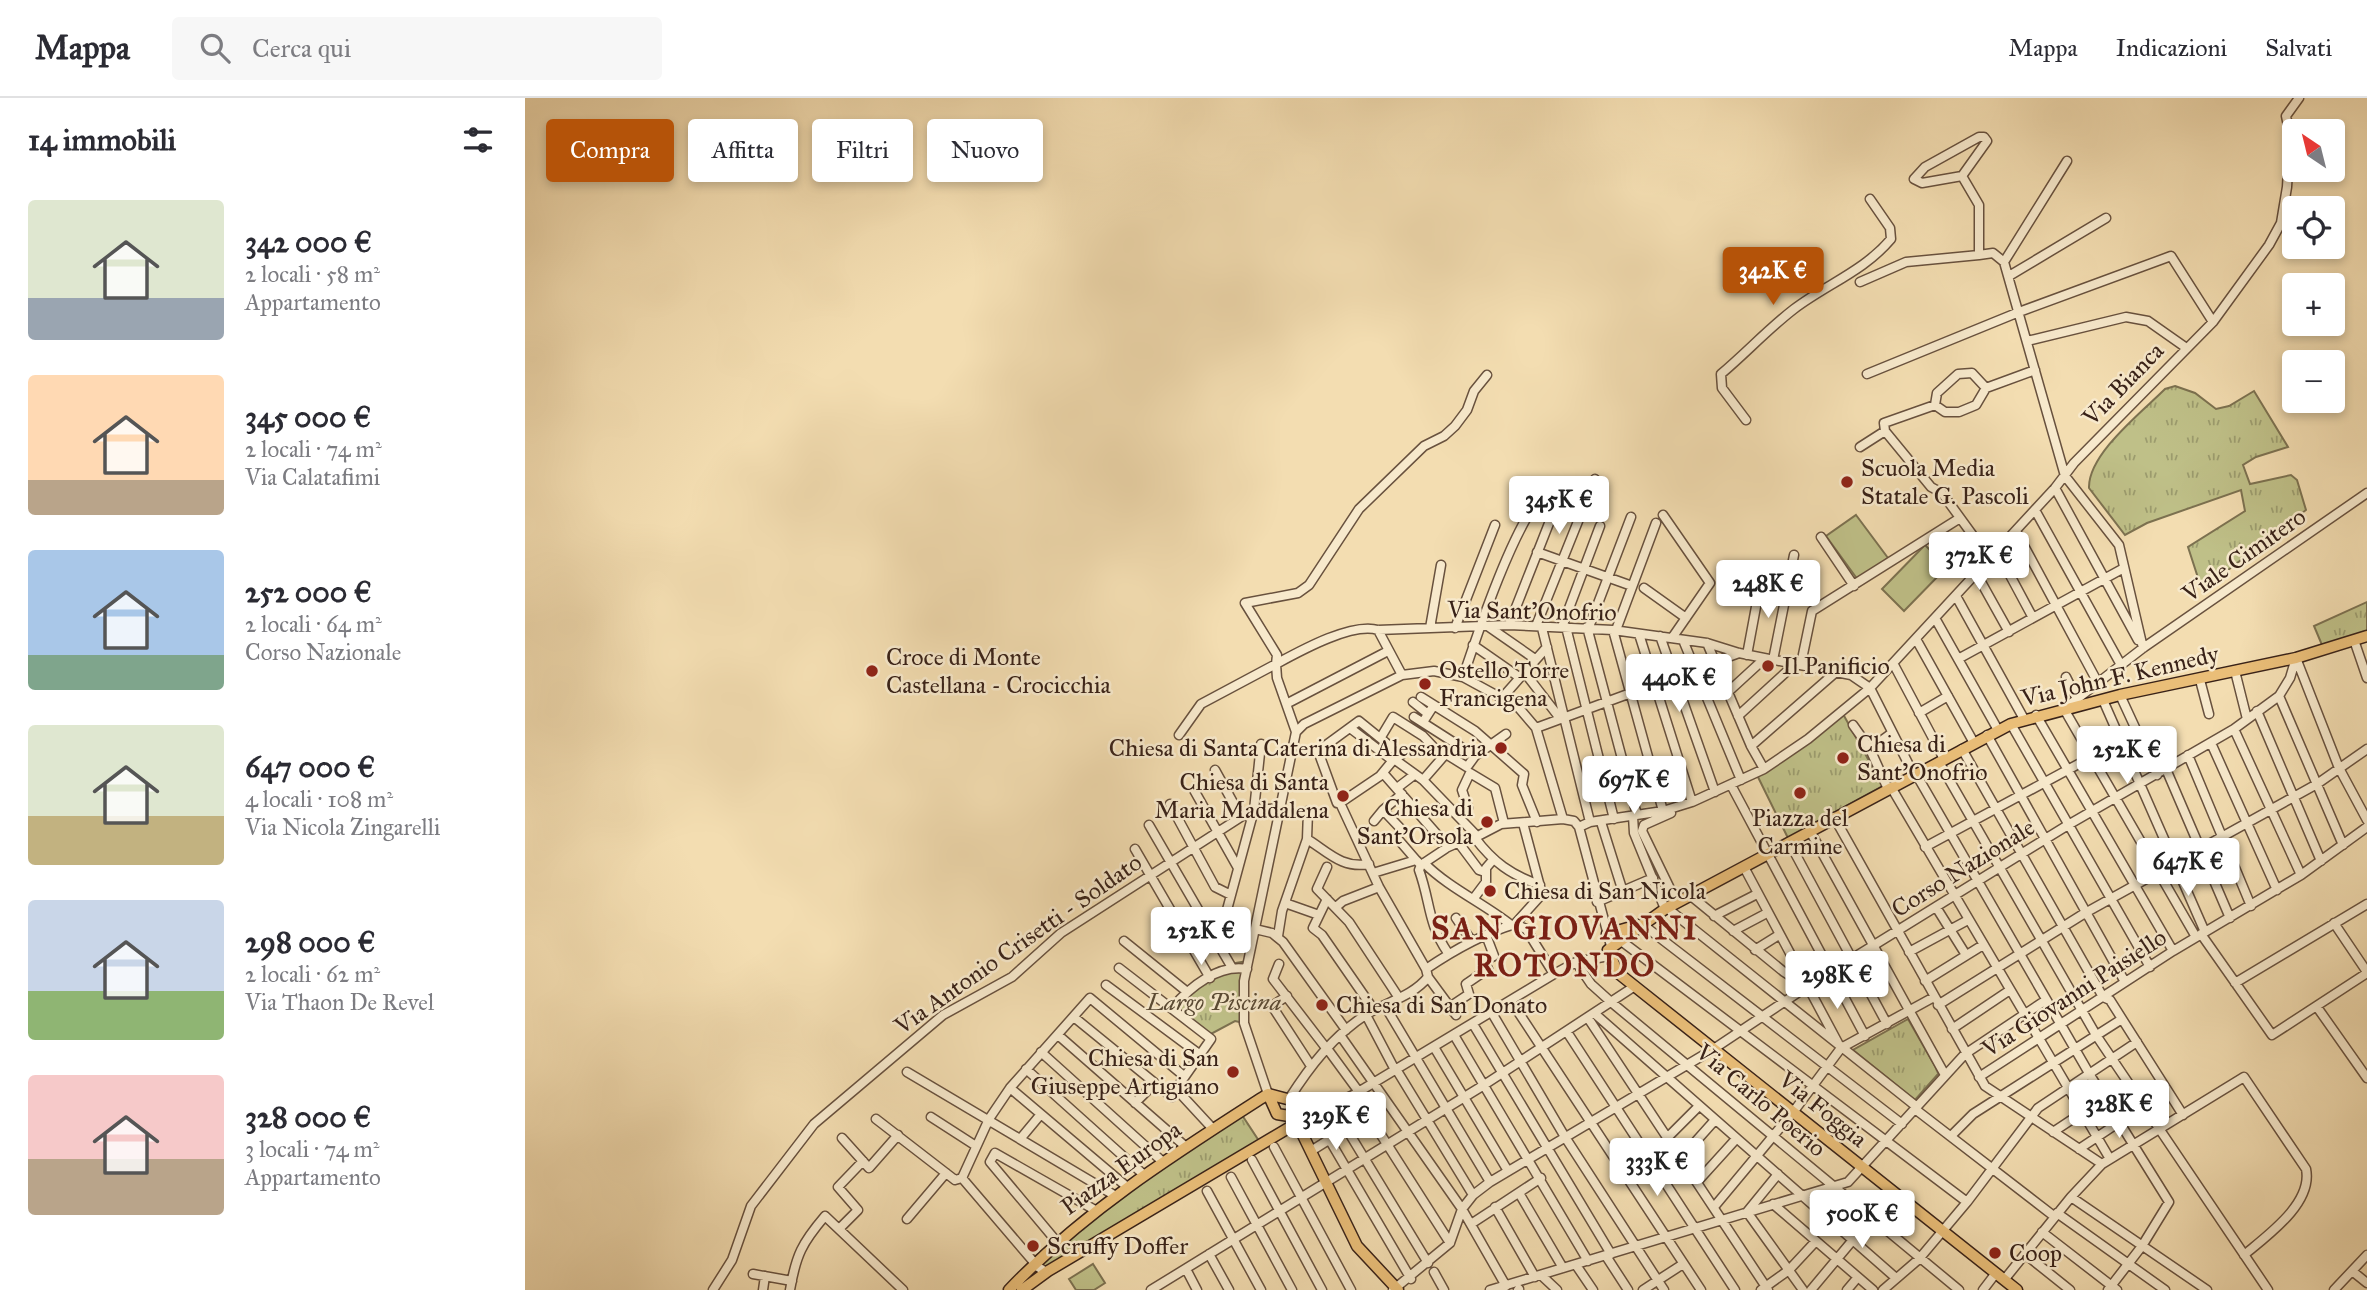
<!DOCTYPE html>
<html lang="it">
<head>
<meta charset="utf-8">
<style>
	:root { --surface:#fff; --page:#f7f7f7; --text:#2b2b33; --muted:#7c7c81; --line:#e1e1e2; --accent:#b45309 }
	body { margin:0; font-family:"IM FELL Great Primer",serif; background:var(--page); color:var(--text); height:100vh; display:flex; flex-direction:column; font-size:26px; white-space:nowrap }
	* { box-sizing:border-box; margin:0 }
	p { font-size:23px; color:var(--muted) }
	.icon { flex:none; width:38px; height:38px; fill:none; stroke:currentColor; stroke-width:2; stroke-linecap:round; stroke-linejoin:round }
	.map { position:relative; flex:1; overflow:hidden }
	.drawer { display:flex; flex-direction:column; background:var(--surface); width:525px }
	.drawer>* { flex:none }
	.guide { position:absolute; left:21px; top:21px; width:665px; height:63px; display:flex; gap:14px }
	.needle { width:46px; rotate:325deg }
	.controls { position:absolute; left:1757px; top:21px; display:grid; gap:14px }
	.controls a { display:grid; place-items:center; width:63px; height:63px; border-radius:7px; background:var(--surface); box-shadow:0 4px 10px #0003; font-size:35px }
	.price { position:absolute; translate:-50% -60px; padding:0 16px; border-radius:7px; background:#fff; color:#222; font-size:23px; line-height:46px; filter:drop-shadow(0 2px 4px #0008) }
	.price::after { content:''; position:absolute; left:50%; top:42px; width:21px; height:16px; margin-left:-10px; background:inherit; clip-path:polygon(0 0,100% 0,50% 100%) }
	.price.on { background:var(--accent); color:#fff }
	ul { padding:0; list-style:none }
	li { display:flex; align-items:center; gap:21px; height:175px; padding:0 28px }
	li span { display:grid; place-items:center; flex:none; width:196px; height:140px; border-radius:7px; color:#555 }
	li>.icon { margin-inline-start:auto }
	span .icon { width:84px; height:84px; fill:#fffc; stroke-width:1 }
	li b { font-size:30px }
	h2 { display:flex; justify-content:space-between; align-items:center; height:84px; padding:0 28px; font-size:30px }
	.chip { padding:0 24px; border-radius:7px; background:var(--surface); box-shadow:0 4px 10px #0003; font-size:24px; line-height:63px }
	.chip.on { background:var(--accent); color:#fff }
	header { display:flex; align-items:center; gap:42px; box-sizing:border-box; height:98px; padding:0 35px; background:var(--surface); border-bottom:2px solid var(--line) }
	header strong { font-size:33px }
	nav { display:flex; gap:38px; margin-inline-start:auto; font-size:24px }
	.search { width:490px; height:63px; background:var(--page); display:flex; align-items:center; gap:18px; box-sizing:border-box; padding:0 24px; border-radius:7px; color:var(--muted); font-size:26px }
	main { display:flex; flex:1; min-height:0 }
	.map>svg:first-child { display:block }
	.park { fill:url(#park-tufts); stroke:#7c7150; stroke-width:2 }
	.pitch { fill:#bfc088; stroke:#7c7150; stroke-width:2 }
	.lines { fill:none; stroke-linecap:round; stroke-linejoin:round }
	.minor-casing { stroke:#68513e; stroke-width:11 }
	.major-casing { stroke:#392218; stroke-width:13 }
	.minor { stroke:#f7e9cc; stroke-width:8 }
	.major { stroke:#eabe78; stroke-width:10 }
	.poi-dot { fill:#8f2418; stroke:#f7e9cc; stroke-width:2.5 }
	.labels { text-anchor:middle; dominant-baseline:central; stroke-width:5; stroke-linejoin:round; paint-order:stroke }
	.street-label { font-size:24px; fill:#392218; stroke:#f7e9cc }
	.poi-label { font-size:24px; fill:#392218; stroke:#f7e9cc; text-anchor:start }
	.park-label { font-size:24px; font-style:italic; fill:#5a4a34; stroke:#f7e9cc }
	.district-label { font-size:32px; font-weight:bold; letter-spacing:2px; fill:#7a1f14; stroke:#f7e9cc }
</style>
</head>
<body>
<header>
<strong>Mappa</strong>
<div class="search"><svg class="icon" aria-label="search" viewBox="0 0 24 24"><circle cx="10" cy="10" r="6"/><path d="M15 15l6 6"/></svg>Cerca qui</div>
<nav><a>Mappa</a><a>Indicazioni</a><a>Salvati</a></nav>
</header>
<main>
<section class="drawer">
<h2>14 immobili<svg class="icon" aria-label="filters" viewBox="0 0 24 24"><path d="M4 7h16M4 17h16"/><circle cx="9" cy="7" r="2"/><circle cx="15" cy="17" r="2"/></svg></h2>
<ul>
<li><span style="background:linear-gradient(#dfe7d0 70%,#9aa5b1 0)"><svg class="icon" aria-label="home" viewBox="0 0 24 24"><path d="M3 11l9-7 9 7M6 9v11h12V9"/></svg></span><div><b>342 000 €</b><p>2 locali · 58 m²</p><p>Appartamento</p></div></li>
<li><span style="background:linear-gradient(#ffd9b3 75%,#b9a48a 0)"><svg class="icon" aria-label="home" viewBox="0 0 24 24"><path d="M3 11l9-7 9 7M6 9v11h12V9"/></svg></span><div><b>345 000 €</b><p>2 locali · 74 m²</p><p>Via Calatafimi</p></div></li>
<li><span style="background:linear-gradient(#a9c7e8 75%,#7fa58c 0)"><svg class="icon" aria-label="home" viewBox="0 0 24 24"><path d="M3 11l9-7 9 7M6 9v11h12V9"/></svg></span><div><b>252 000 €</b><p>2 locali · 64 m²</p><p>Corso Nazionale</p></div></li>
<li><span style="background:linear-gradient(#dfe7d0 65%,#c2b280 0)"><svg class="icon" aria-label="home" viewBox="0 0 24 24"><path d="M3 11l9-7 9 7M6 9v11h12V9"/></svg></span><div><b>647 000 €</b><p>4 locali · 108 m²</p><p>Via Nicola Zingarelli</p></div></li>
<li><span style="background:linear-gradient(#c9d6e8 65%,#8fb573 0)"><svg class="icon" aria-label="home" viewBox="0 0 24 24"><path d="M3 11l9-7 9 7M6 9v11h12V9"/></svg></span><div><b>298 000 €</b><p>2 locali · 62 m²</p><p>Via Thaon De Revel</p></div></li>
<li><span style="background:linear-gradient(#f6c9c9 60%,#b9a48a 0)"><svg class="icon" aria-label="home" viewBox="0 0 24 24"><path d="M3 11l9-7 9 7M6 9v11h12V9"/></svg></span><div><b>328 000 €</b><p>3 locali · 74 m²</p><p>Appartamento</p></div></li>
</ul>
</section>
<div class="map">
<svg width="1842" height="1192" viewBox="0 0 1842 1192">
	<defs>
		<pattern id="park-tufts" width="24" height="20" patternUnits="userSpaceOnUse" patternTransform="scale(1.75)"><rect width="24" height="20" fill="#bfc088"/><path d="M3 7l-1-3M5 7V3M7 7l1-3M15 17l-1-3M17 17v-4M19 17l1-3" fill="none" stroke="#9c9c6e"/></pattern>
	</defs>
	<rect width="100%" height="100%" fill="#f3ddb1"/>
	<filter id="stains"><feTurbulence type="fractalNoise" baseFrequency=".00286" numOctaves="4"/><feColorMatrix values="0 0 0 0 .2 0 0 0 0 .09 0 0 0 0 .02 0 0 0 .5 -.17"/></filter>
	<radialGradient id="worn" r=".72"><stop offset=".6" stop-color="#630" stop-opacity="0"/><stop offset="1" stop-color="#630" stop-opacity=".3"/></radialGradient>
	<path class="park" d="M1650,288l20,7 21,16 13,-3 25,-15 34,56 -32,10 -13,8 7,19 41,-9 6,5 9,30 -104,80 -14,-43 57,-36 -4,-21 -94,33 -22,12 -36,-47c-1,-34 53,-76 76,-99z
		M1842,504v30l-45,13 -8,-19z
		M1318,616l40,72 -95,52 -31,-63z
		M723,863l-4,62 -9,-2 -26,14 -37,-31c18,-24 46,-40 76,-43z
		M1383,921l31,54 -24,27 -62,-50z
		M715,1014l21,32 -215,128 -6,-14 55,-48z"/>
	<path class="pitch" d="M1331,417l32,43 -30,22 -32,-44z
		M1400,447l22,22 -43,44 -22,-22z
		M568,1166l12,19 -11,7h-18l-7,-11z"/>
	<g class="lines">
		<g class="minor-casing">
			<path id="minor" d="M1454,39h5l3,4 -25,35 -40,7 -8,-4 11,-12z
				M1437,78l17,29v50l14,-2 11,9 61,214 54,69 24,103
				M1479,164l63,-101
				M1484,178l97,-58
				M1335,184l46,-20 73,-7
				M1502,243l99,-24 22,4 37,26
				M1342,276l152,-62 152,-56 42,66
				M1410,307l2,-12 21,-19 14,-1 14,15
				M1221,322l-24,-32 -1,-14c25,-21 47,-45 73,-65 33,-25 70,-38 97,-70l-1,-11 -20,-29
				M1360,333l-1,-8 51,-18 10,7h14l17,-7 10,-17 49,-18
				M1335,349l25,-16 46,56 11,6 48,66
				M1530,390l83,152
				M1510,412l86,155
				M1138,417l47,68 -38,55
				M1491,433l82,152
				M1296,439l33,49
				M1472,453l36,67
				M1012,454l95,34
				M1451,475l33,59
				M1119,490l42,30
				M1431,498l68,123
				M1410,520l63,112
				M984,527l46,-117
				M1011,528l59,-147
				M964,529l46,32
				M1037,529l38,-101
				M1041,529l48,192
				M1062,529l50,188
				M1064,529l42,-110
				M905,530l11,-63
				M930,530l40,-103
				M1017,530l48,194
				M853,532l24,45
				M1088,532l50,181
				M1091,532l40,-107
				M1114,536l53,168
				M1135,538l55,156
				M1391,541l58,104
				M1158,542l58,140
				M1829,542l13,38
				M1182,545l44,103 13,23
				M948,547l46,32
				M1222,557l14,-75
				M1771,560l43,110 28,52
				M1433,561l166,-91
				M1248,562l21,-105
				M1368,565l51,96
				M1276,566l11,-53 148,-93
				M1710,573l12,48
				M1000,575l34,44
				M938,579c15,-45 51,-153 81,-184
				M1541,579l11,22
				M1675,582l9,34
				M1345,590l44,87
				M1203,594l36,-33
				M1595,597l37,80
				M1754,598l64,149
				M896,599l54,34 49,43 -2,11 15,37
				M977,600l45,-51
				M1578,602l102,232
				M888,604l15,12
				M763,605l100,-52
				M1732,613l64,150
				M1394,615l29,-17
				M1511,617l137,236
				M1213,618l58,-53
				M889,619l61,39
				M898,624l11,-17
				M1486,626l139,243
				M1328,627l17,24 18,40
				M825,630l42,32
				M1011,630l203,-75
				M1709,631l67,146
				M771,634l-19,-54 -1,-14c24,-13 76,-42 102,-34l131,-5 104,5 94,13 32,10 112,22 19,13
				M654,637l22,-31 75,-40 1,-9 -32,-52 53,-10 11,-8 50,-76 65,-63 20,-10 11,-10 12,-16 7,-19 13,-16
				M1462,637l138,247
				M856,639l12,-20 30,19 20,21 3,-3 21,13
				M1686,645l66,147
				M1226,648l85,-74
				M1345,651l22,-16
				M1437,651l141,248 7,3 73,115
				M1663,657l63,151
				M1414,664l157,273 172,255
				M942,669l8,-11 31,-22
				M1641,671l64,149
				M690,672l26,47
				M858,675l65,74
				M945,675l25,15 9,35
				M1391,676l174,301 79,127 -27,44 -34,44
				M898,682l20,-23
				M1206,687l134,251
				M1366,689l219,372
				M872,690l17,-13
				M669,692l44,78
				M877,696l-19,16 18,19 -4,9 19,22
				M815,705h-3l-19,-52 41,-30 42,34 -7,4 29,21 52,54 -2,2
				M815,705l39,84 47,82
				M815,705l40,-27 14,-17
				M645,706l45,83 16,8
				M1146,715l-27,12 -2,6 35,72
				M1108,718l1,17 31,76
				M935,719l8,-9 -6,-18 8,-17
				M1309,719l151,269 117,78
				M849,723l9,-11
				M1076,724l22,70
				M624,727l82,141
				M1054,729l11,-5 73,-11 29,-9 72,-33 44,-30 62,-51 185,-200 19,-25 139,-141 56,-77 12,-22 6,-36 3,-52 -4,-19 13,-18
				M1285,733l135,244
				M950,740c18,24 36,37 65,47
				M782,741c21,13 35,30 62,25
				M933,744l21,28 6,2
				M1264,744l98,182
				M1400,749l196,-106
				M610,751l75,129
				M899,765c25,25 59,40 87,62
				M896,767l-2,5c12,33 8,52 29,83
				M802,769l-10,22 32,33 50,76
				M1219,769l94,176
				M848,775l43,-13 5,5 27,-18 25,-11 3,1 25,-13 62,-5
				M1166,798l93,76 23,15
				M949,800l12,-16v-14l6,-7
				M802,801l-14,29 9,7 52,75
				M1072,804l56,-24
				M760,805l34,12
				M811,809l7,-6 36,-14
				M1411,809l30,48
				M1142,810l250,199
				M1189,818l43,-22
				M931,820l15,22
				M1809,825l33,49
				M990,826l27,-30 -19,-71
				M1117,826l260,200
				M730,831l17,4 11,9 63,88
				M1208,833l34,-18
				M1676,836l71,101 95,-62
				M753,838l4,-25 25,-72 1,-28
				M1671,839l-132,-228 79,-61 224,-155
				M1095,842l347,262
				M599,843l62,50
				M693,845l36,-133 7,-66
				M1230,852l24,-15
				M1384,854l59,-32
				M1051,864l15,22 20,18 348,288
				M754,866l-6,15 53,69
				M594,870l92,71 -35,50 37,40
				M903,879l28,38
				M1400,883l58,-36
				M1710,885l132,-79
				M581,887l93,69
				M762,898l-15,10 39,60
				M986,903l190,289
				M1413,907l147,-92 232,-129 50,-35
				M860,908l105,176
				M926,908l18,-12 -3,-10 22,-15 -4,-8 10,-5 -8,-21
				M1792,909l50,71
				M647,910c18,-21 46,-44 75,-39
				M967,915l73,124 99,153
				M1069,915l302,265
				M841,917l29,55
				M550,920l97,79 4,-8
				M1063,920l180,272
				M948,926l138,230
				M1427,931l58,-39
				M1042,934l168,258
				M533,937l128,112
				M815,937l122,174 44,77
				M929,937l134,226
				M801,949l33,45
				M909,949l74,124
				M516,954l122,110
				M501,971l117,105
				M871,971l77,126
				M382,974l207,123
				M1454,979l194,-126 128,-76 66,-48
				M485,990l116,98
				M743,996l-24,-71v-42l52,-249 8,-8 98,-49 32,-4 29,6 55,30 18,21 27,91 11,2 5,6 32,119
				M830,996l95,149
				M610,1005l20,-20
				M807,1007l-43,-6c21,-33 44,-63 78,-85 20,-12 46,-18 61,-37l-2,-8c28,-19 56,-35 89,-45l11,5 28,45
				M807,1007l96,158
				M1390,1011l140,108
				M406,1019l45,29
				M351,1021l79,61 7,-2 76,89 8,5
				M772,1025l58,-29 199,-120 22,-12 33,-6
				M1528,1034l74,-49
				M1426,1038l22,-22 149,-95
				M317,1040l27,30 29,-33
				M496,1040l20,-24
				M1142,1040l32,-32
				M804,1041l82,140
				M749,1049l77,143
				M1554,1051l63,-42
				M786,1053l35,-22
				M1156,1060l34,-38
				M727,1062l70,130
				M1253,1076l-31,38 56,78
				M706,1079l61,113
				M437,1080l27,-59 21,-31 80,-90 94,78
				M1172,1084l39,-43
				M682,1093l54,99
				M994,1095l44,75
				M1546,1099l136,93
				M1248,1106l100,86
				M970,1109l40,70
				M1189,1109l80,-96 47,-63 93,-51
				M1532,1115l108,77
				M382,1121l39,-46
				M946,1126l70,-46
				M314,1131l19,-19 -20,-23 25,-26
				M1517,1134l75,58
				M532,1144l-67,-80 5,-9 100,57
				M684,1156l20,36
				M1500,1156l45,36
				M1081,1158l22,34
				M1051,1167l17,25
				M661,1171l11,21
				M1827,1173l15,12
				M909,1174l10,18
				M228,1176l39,7
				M1016,1177l16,15
				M1479,1182l67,-83 31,-33 142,-87 62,92c7,34 -38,66 -62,86
				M188,1192l19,-30 19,-54 63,-82 129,-109 69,-38 49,-44 180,-116 13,-7 28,-2
				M238,1192l2,-14
				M265,1192c6,-35 12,-47 35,-74l78,74
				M626,1192l333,-205 151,-99
				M868,1192l57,-47 12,-34 11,-14 17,-13 222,-132 96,-64 260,-161 166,-96 45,-33 11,-18 6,-20
				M965,1192l358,-108 117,-128 81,-54
				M993,1192l1,-1
				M1118,1192l40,-26
				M1236,1192l28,-20 27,-29
				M1286,1192l82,-98
				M1322,1192l11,-13
				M1358,1192l36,-31 48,-57 71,-94 99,-66
				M1458,1192l13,-17
				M1809,1192l33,-35"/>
		</g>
		<g class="major-casing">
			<path id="major" d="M1082,836l31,-9
				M743,996l9,20 12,2
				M768,1020l4,5 60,123 41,44
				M484,1192c76,-80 167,-137 259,-196l23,6 3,7 -5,9
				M497,1192l26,-19 249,-148
				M1492,1192l-399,-317 -10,-23 57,-41 346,-185 109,-29 176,-37 71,-22"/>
		</g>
		<use href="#minor" class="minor"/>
		<use href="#major" class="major"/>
	</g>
	<g class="poi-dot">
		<circle cx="1322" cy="384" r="7"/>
		<circle cx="1243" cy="568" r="7"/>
		<circle cx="347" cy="573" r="7"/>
		<circle cx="900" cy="586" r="7"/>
		<circle cx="976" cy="650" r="7"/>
		<circle cx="1318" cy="660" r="7"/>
		<circle cx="1275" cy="695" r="7"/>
		<circle cx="818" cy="698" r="7"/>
		<circle cx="962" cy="724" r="7"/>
		<circle cx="965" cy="793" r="7"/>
		<circle cx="797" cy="907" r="7"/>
		<circle cx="708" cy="974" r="7"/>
		<circle cx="508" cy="1148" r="7"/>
		<circle cx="1470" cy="1155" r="7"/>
	</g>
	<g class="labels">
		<g class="street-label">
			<text transform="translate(1598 286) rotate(-46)">Via Bianca</text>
			<text transform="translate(1719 457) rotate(-35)">Viale Cimitero</text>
			<text transform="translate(1007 513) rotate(1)">Via Sant'Onofrio</text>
			<text transform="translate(1595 578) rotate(-13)">Via John F. Kennedy</text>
			<text transform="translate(1438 770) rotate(-32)">Corso Nazionale</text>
			<text transform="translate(493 846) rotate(-35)">Via Antonio Crisetti - Soldato</text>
			<text transform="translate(1549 895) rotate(-33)">Via Giovanni Paisiello</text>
			<text transform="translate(1236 1002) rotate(40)">Via Carlo Poerio</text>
			<text transform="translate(1298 1011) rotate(39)">Via Foggia</text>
			<text transform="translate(596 1070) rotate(-36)">Piazza Europa</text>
		</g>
		<g class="poi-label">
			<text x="1336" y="370">Scuola Media<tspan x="1336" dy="28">Statale G. Pascoli</tspan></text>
			<text x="361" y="559">Croce di Monte<tspan x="361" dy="28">Castellana - Crocicchia</tspan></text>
			<text x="1257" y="568">Il Panificio</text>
			<text x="914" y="572">Ostello Torre<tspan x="914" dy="28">Francigena</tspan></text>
			<text x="1332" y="646">Chiesa di<tspan x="1332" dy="28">Sant'Onofrio</tspan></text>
			<text x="962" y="650" text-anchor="end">Chiesa di Santa Caterina di Alessandria</text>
			<text x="804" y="684" text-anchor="end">Chiesa di Santa<tspan x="804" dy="28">Maria Maddalena</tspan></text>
			<text x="948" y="710" text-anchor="end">Chiesa di<tspan x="948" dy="28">Sant'Orsola</tspan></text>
			<text x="1275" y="720" text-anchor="middle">Piazza del<tspan x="1275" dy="28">Carmine</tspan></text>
			<text x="979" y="793">Chiesa di San Nicola</text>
			<text x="811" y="907">Chiesa di San Donato</text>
			<text x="694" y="960" text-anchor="end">Chiesa di San<tspan x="694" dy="28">Giuseppe Artigiano</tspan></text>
			<text x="522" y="1148">Scruffy Doffer</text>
			<text x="1484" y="1155">Coop</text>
		</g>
		<g class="park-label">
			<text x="689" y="904">Largo Piscina</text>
		</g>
		<g class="district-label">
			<text x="1040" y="830">SAN GIOVANNI<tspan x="1040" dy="37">ROTONDO</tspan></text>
		</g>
	</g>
	<rect width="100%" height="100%" filter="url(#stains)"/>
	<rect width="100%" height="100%" fill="url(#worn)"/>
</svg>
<div class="controls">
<a><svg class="needle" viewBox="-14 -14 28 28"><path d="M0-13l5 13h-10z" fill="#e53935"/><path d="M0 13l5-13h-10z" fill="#7c7c81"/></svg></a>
<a><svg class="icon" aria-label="locate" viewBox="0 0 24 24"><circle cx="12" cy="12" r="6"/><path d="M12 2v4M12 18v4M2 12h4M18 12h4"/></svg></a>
<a>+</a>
<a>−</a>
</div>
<b class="price on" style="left:1248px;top:209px">342K €</b>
<b class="price" style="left:1034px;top:438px">345K €</b>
<b class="price" style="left:1454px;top:494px">372K €</b>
<b class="price" style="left:1243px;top:522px">248K €</b>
<b class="price" style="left:1154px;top:616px">440K €</b>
<b class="price" style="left:1602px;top:688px">252K €</b>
<b class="price" style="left:1109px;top:718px">697K €</b>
<b class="price" style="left:1663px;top:800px">647K €</b>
<b class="price" style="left:676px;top:869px">252K €</b>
<b class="price" style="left:1312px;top:913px">298K €</b>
<b class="price" style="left:1594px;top:1042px">328K €</b>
<b class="price" style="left:811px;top:1054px">329K €</b>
<b class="price" style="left:1132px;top:1100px">333K €</b>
<b class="price" style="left:1337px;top:1152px">500K €</b>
<div class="guide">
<a class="chip on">Compra</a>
<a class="chip">Affitta</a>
<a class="chip">Filtri</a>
<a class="chip">Nuovo</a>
</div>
</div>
</main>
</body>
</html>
